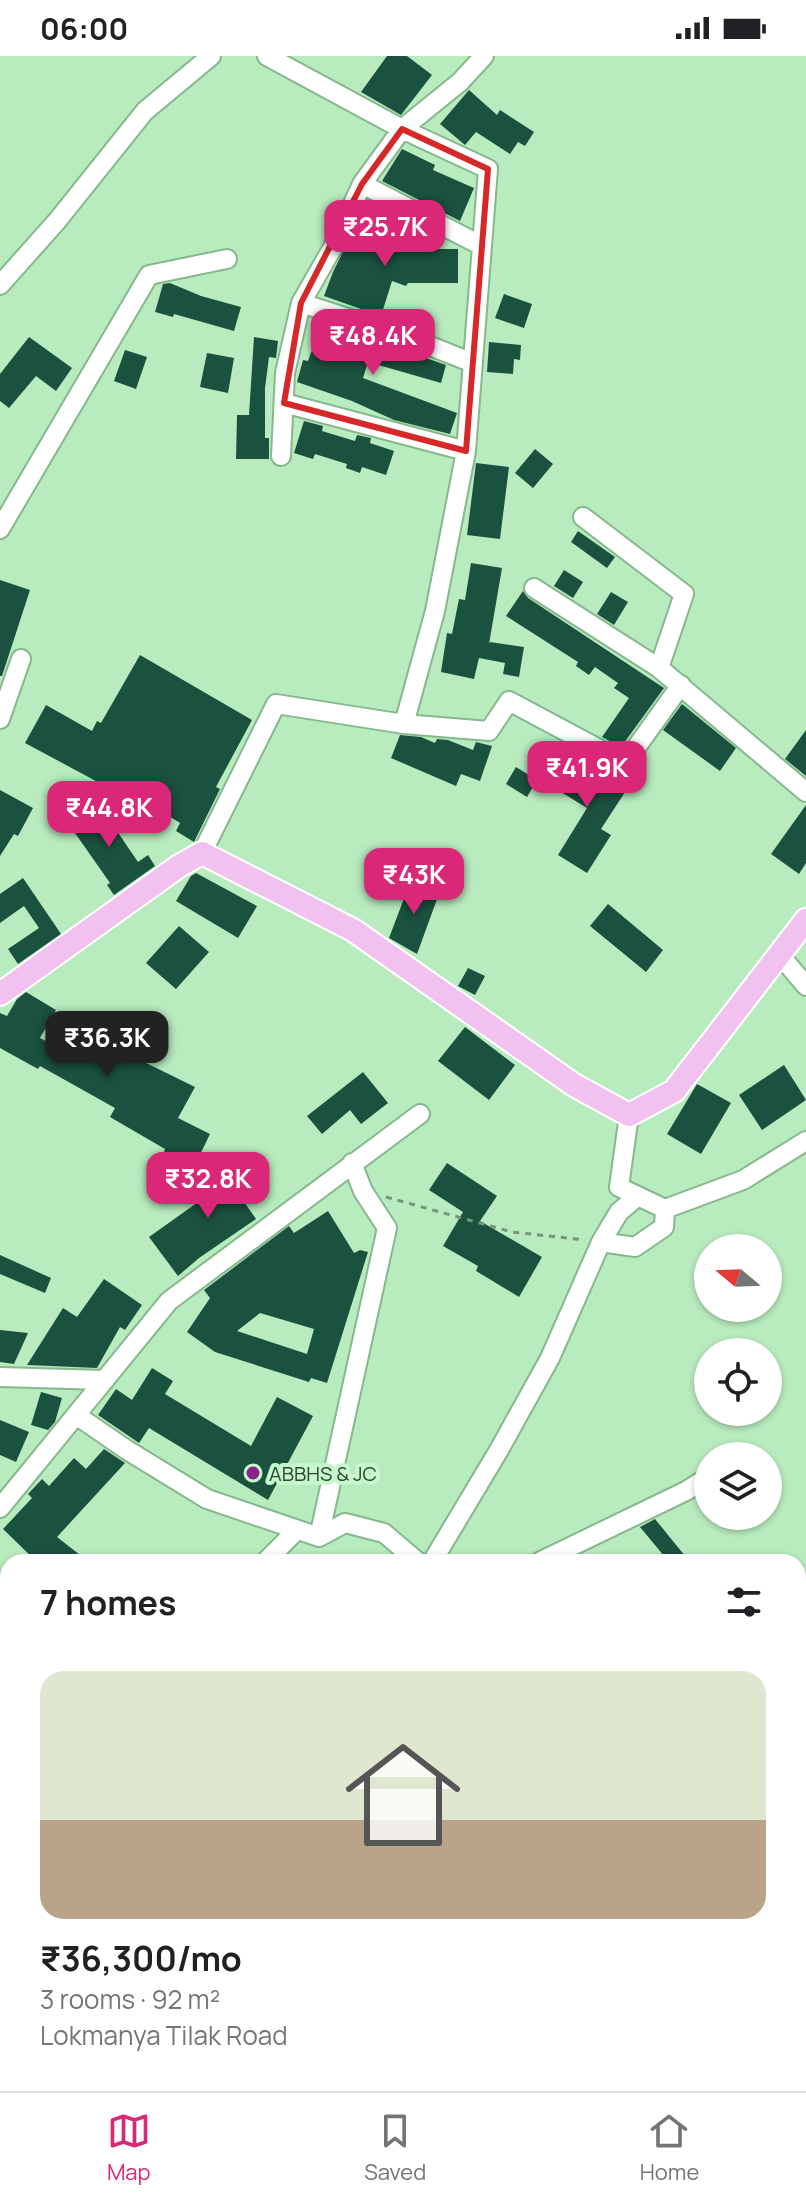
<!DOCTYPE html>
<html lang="en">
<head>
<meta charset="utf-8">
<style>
	:root { --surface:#fff; --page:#f6f6f6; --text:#202124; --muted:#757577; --line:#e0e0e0; --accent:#db2777 }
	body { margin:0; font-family:Manrope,sans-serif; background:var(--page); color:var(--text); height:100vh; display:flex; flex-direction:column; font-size:30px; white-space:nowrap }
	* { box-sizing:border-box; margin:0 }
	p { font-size:26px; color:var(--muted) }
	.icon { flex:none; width:44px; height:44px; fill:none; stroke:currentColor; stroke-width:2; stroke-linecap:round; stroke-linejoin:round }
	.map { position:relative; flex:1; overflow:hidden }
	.panel { position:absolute; left:0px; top:1498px; width:806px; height:538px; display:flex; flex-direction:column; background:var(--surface); border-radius:24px 24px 0 0; box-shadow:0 2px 6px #0004 }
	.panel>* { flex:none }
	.needle { width:52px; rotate:289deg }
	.tools { position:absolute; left:694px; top:1178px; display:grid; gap:16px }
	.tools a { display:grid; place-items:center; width:88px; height:88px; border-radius:50%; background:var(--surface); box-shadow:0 2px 6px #0004; font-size:40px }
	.price { position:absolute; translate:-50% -68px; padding:0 18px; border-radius:16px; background:var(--accent); color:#fff; font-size:26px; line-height:52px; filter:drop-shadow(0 2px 4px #0008) }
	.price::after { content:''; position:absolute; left:50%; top:48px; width:24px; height:18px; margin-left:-12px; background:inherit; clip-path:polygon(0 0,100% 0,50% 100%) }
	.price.active { background:#222; color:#fff }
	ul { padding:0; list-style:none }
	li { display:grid; align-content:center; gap:16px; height:424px; padding:0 40px }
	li+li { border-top:2px solid var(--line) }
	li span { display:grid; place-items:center; height:248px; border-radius:24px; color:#555 }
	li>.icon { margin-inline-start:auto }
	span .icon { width:144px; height:144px; fill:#fffc; stroke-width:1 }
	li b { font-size:34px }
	h2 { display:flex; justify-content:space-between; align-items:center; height:96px; padding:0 40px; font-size:34px }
	.status { display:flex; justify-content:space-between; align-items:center; height:56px; padding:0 40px; background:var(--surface); direction:ltr }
	.status svg { height:22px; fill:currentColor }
	.tab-bar { display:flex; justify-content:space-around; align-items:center; height:112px; border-top:2px solid var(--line); background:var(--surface); font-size:22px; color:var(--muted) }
	.tab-bar a { display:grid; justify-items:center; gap:4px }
	.tab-bar .active { color:var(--accent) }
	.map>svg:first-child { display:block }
	.building { fill:#1b513f; fill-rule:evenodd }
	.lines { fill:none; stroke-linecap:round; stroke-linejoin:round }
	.minor-casing { stroke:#86b88d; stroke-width:22 }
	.major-casing { stroke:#fff; stroke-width:26 }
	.path { stroke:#739777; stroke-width:3; stroke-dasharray:6 6; stroke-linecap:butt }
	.minor { stroke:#fff; stroke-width:18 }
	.major { stroke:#f1c2ef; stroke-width:22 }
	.marked { fill:none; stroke:#d62828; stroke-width:6; stroke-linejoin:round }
	.poi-dot { fill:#8a238a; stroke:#c5f8cb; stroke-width:3 }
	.labels { text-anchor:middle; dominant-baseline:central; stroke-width:8; stroke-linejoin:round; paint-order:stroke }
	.poi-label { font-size:20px; fill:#2e4331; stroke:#c5f8cb; text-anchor:start }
</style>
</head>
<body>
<div class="status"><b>06:00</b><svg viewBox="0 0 49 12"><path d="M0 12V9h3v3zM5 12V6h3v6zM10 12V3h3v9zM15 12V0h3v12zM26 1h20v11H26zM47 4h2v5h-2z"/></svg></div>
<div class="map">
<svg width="806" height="2035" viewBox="0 0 806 2035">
	<rect width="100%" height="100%" fill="#b8ebbe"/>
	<path class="building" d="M387,0h20l25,19 -31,40 -40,-23z
		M469,34l28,25 3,-5 34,22 -9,14 -7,-4 -8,12 -34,-22 -11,13 -25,-21z
		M402,93l33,16 -2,5 41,18 -14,33 -78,-40z
		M360,161l20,7 -2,7 43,18h37v34h-50l-2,3 -14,-5 -11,35 -57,-20 9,-24z
		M170,227l31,13 40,11 -7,24 -60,-17 -1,3 -18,-5 8,-28z
		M504,238l28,10 -8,24 -29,-10z
		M322,266l124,43 -5,18 -73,-21 -5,16 94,35 -7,21 -56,-14 -42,-19 -55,-19 6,-22 5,1z
		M29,281l43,31 -16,23 -20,-15 -27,32 -9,-7v-27z
		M254,281l24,4 -2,17 -7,-1 -4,31v50h4v21h-33l1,-44h12z
		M489,286l32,3 -1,15 -6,-1 -1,15 -26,-2z
		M125,294l22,7 -11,32 -22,-8z
		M207,297l27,5 -6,35 -28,-6z
		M304,365l19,5 -1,5 33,10 2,-6 14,3 -1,5 24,8 -8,24 -24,-8 -2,6 -14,-5 1,-4 -32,-10 -2,5 -19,-6z
		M535,393l18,15 -20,24 -18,-15z
		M476,407l33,4 -9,72 -33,-4z
		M578,475l37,26 -8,11 -36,-26z
		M471,507l31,5 -13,76 1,-2 34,5 -5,30 -16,-3 2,-11 -26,-5 -5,21 -33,-7 6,-39 5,1 7,-35 6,1z
		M564,514l19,12 -10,16 -19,-12z
		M0,524l30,10 -28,86h-2z
		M523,535l5,7 136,90 -43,59 -19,-10 27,-39 -15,-10 4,-5 -23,-16 -6,8 -13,-9 2,-4 -72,-46z
		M611,536l17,10 -14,23 -17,-11z
		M140,599l112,65 -36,67 4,2 -26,53 -18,-11 4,-8 -42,-26 -3,5 -110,-59 21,-38 46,26 5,-10 4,2z
		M682,648l54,44 -16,23 -57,-41z
		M806,674v46l-21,-17z
		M400,679l21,2 14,6 2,-4 11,1 25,10 3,-8 16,4 -12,35 -19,-7 -5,12 -65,-28z
		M568,697l59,36 -26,40 10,6 -24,38 -29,-18 29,-47 -39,-24z
		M516,711l21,13 -10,17 -21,-13z
		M0,734l33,18 -15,28 -4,-2 -14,22z
		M97,746l41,60 10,-7 7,11 -41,29 -7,-10 3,-2 -42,-60z
		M806,749v58l-7,11 -28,-20z
		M196,817l61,33 -19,32 -62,-37 15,-25z
		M23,822l38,56 -43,30 -10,-15 31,-21 -15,-22 -24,17v-29z
		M411,824l29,11 -23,63 -28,-16z
		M608,848l55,46 -17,22 -56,-46z
		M179,870l30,26 -33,37 -30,-26z
		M468,912l17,8 -10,19 -17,-9z
		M26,936l30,18 -16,28 22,11 12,-22 64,36 2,-3 55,27 -17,31 32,16 -16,33 -30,-15 1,-3 -55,-32 5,-9 -75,-42 -2,3 -38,-21v-35l7,3 10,-17z
		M465,971l50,38 -26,35 -51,-39z
		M784,1009l22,35 -44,30 -23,-35z
		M363,1016l25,31 -27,21 -11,-14 -28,24 -15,-18z
		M697,1028l34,19 -30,51 -34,-20z
		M244,1104l15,21 -19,15 16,23 -57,39 -21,18 -29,-39 52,-37 -3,-6z
		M447,1107l50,33 -17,25 62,36 -23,40 -43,-26 2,-5 -35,-20 20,-34 -34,-22z
		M328,1155l26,42 6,-3 8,2 -41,131 -16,-5 -2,4 -94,-30 -28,-20 23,-34 -6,-8 85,-64 5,7zM260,1257l54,16 -7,25 -70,-23z
		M0,1199l51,23 -6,15 -45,-19z
		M104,1223l38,26 -17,25 -5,-3 -23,41 -70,-3 36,-57 14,9z
		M0,1274l28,3 -14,31 -14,-2z
		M152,1312l21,13 -8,13 86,52 26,-49 36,19 -45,84 -119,-72 -10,15 -41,-28 18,-26 16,11z
		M41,1336l21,6 -7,24 -7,8 -17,-5z
		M0,1364l29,12 -13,30 -16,-7z
		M104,1393l21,14 -68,74 32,25h-52l-34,-33 29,-31 -4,-4 14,-15 7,7 25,-28 12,11z
		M655,1463l35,43h-21l-29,-35z"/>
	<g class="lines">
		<g class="minor-casing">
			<path id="minor" d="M267,0l135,73 86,40 -22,282 -31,160 -31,113
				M362,128l120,62
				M0,229l57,-64 88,-110 66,-55
				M301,247l109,35 63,25
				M284,347l182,48
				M281,400l4,-83 16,-70 32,-56 29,-63 40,-55 58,-47 24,-26
				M583,461l101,77 -25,74
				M0,473l149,-254 78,-16
				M534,532l125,80 147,124
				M0,663l21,-60
				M202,797l74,-149 128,20 85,7 20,-30 116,62 56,-78
				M779,898l27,32
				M629,1059l-10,72 46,22 78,-29 63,-39
				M601,1186l18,-30 19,-16
				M0,1321l105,3
				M76,1359l51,35 80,49 112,38 26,-14 39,10 34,29
				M0,1452l169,-207 251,-187
				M319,1481l68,-309 -24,-37 -11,-28
				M265,1506l32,-32
				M432,1506l67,-112 51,-92 51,-116 34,5 29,-20 1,-18
				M539,1506l147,-71 22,-14
				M351,2035v-7"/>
		</g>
		<g class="major-casing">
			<path id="major" d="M0,938l179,-128 23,-13 151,77 221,155 55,30 45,-24 132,-171"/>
		</g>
		<path class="path" d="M386,1141l126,35 73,8"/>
		<use href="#minor" class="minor"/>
		<use href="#major" class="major"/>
	</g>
	<path class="marked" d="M402,73l86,40 -22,282 -182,-48 17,-100 61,-119z"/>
	<circle class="poi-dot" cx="253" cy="1417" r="8"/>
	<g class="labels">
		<g class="poi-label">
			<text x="269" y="1417">ABBHS &amp; JC</text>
		</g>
	</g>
</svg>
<div class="tools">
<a><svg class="needle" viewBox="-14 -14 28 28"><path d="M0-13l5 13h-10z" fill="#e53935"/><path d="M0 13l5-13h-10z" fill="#757577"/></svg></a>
<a><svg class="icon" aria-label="locate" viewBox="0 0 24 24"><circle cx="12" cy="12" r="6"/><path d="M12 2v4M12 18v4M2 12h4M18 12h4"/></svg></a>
<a><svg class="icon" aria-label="layers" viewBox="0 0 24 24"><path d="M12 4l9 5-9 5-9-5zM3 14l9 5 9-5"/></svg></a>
</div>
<b class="price" style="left:385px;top:212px">₹25.7K</b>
<b class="price" style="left:373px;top:321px">₹48.4K</b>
<b class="price" style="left:587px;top:753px">₹41.9K</b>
<b class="price" style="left:109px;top:793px">₹44.8K</b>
<b class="price" style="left:414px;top:860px">₹43K</b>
<b class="price active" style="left:107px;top:1023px">₹36.3K</b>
<b class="price" style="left:208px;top:1164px">₹32.8K</b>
<section class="panel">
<h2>7 homes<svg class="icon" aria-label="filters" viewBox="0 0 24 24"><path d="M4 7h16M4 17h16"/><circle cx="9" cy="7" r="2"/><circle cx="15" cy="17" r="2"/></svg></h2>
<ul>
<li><span style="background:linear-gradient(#dfe7d0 60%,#b9a48a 0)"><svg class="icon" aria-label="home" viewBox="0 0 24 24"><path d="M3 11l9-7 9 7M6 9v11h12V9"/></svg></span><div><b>₹36,300/mo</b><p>3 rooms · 92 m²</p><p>Lokmanya Tilak Road</p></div></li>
</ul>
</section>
</div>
<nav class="tab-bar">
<a class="active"><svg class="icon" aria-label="map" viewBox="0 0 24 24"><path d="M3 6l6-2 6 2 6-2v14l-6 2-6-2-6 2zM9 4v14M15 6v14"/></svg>Map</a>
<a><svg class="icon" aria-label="saved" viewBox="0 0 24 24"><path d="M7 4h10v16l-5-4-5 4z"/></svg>Saved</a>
<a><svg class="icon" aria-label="home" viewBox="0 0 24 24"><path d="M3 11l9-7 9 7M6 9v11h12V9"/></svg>Home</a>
</nav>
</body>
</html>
